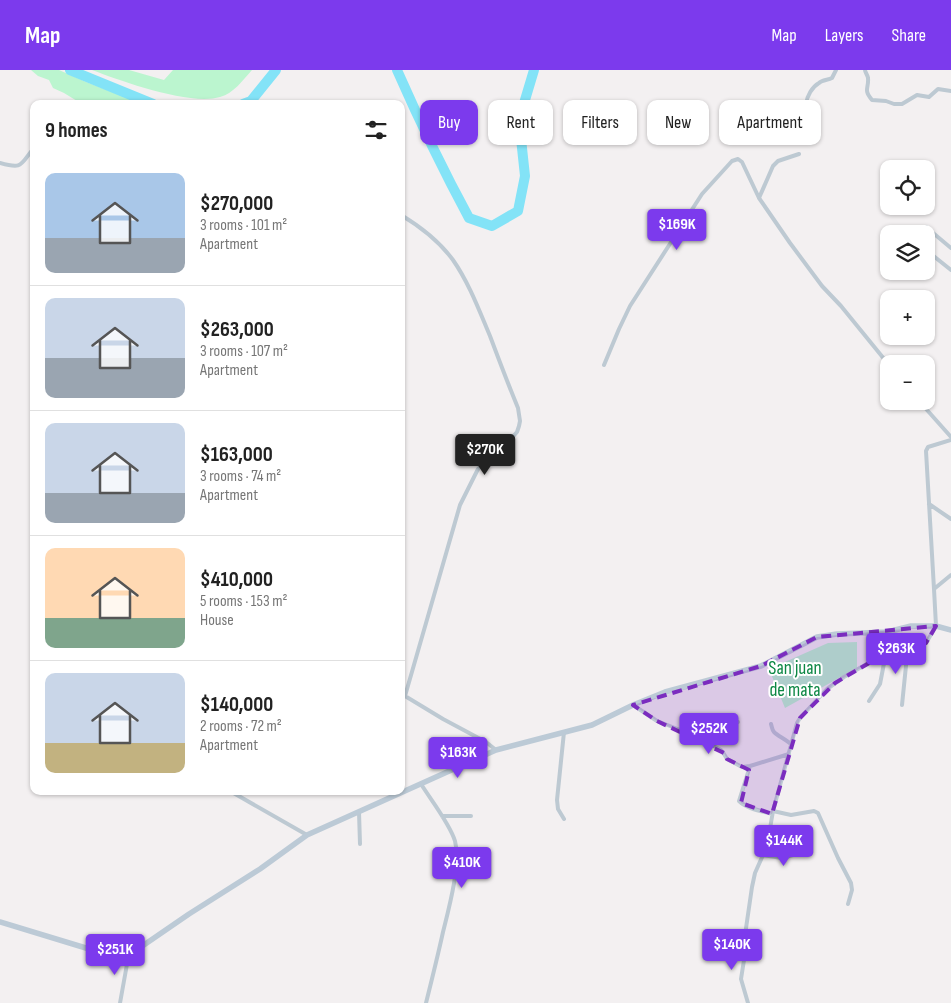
<!DOCTYPE html>
<html lang="en">
<head>
<meta charset="utf-8">
<style>
	:root { --surface:#fff; --page:#f6f6f6; --text:#222; --muted:#767676; --line:#e0e0e0; --accent:#7c3aed }
	body { margin:0; font-family:"Sofia Sans Condensed",sans-serif; background:var(--page); color:var(--text); height:100vh; display:flex; flex-direction:column; font-size:19px; white-space:nowrap }
	* { box-sizing:border-box; margin:0 }
	p { font-size:16px; color:var(--muted) }
	.icon { flex:none; width:28px; height:28px; fill:none; stroke:currentColor; stroke-width:2; stroke-linecap:round; stroke-linejoin:round }
	.map { position:relative; flex:1; overflow:hidden }
	.drawer { position:absolute; left:30px; top:30px; width:375px; height:695px; display:flex; flex-direction:column; background:var(--surface); border-radius:10px; box-shadow:0 1px 4px #0004 }
	.drawer>* { flex:none }
	.guide { position:absolute; left:420px; top:30px; width:455px; height:45px; display:flex; gap:10px }
	.tools { position:absolute; left:880px; top:90px; display:grid; gap:10px }
	.tools a { display:grid; place-items:center; width:55px; height:55px; border-radius:10px; background:var(--surface); box-shadow:0 1px 4px #0004; font-size:25px }
	.price { position:absolute; translate:-50% -42px; padding:0 11px; border-radius:5px; background:var(--accent); color:#fff; font-size:16px; line-height:32px; filter:drop-shadow(0 1px 2px #0008) }
	.price::after { content:''; position:absolute; left:50%; top:30px; width:15px; height:11px; margin-left:-8px; background:inherit; clip-path:polygon(0 0,100% 0,50% 100%) }
	.price.on { background:#222; color:#fff }
	ul { padding:0; list-style:none }
	li { display:flex; align-items:center; gap:15px; height:125px; padding:0 15px }
	li+li { border-top:1px solid var(--line) }
	li span { display:grid; place-items:center; flex:none; width:140px; height:100px; border-radius:10px; color:#555 }
	li>.icon { margin-inline-start:auto }
	span .icon { width:60px; height:60px; fill:#fffc; stroke-width:1 }
	li b { font-size:21px }
	h2 { display:flex; justify-content:space-between; align-items:center; height:60px; padding:0 15px; font-size:21px }
	.pill { padding:0 18px; border-radius:10px; background:var(--surface); box-shadow:0 1px 4px #0004; font-size:18px; line-height:45px }
	.pill.on { background:var(--accent); color:#fff }
	header { display:flex; align-items:center; gap:30px; box-sizing:border-box; height:70px; padding:0 25px; background:var(--accent); color:#fff }
	header strong { font-size:24px }
	nav { display:flex; gap:28px; margin-inline-start:auto; font-size:18px }
	.map>svg:first-child { display:block }
	.green { fill:#bbf5cf }
	.lines { fill:none; stroke-linecap:round; stroke-linejoin:round }
	.river { stroke:#83e3f7; stroke-width:10 }
	.street { stroke:#bdc9d2; stroke-width:4 }
	.secondary { stroke:#bccad6; stroke-width:5.5 }
	.marked { fill:#7b2cbf; fill-opacity:0.2; stroke:#7b2cbf; stroke-width:4; stroke-dasharray:10 6; stroke-linejoin:round }
	.labels { text-anchor:middle; dominant-baseline:central; stroke-width:4; stroke-linejoin:round; paint-order:stroke }
	.park-label { font-size:19px; fill:#0c8744; stroke:#fff }
</style>
</head>
<body>
<header>
<strong>Map</strong>
<nav><a>Map</a><a>Layers</a><a>Share</a></nav>
</header>
<div class="map">
<svg width="951" height="933" viewBox="0 0 951 933">
	<rect width="100%" height="100%" fill="#f3f0f1"/>
	<path class="green" d="M31,0h28l27,12 57,22h-61l-18,-11 -11,-5 -4,-8 -11,-4z
		M92,0h37l35,10 9,-10h79c-10,11 -18,23 -32,27 -30,9 -99,-16 -128,-27z
		M857,572v26l-72,40 -16,-39 59,-26z"/>
	<g class="lines">
		<path class="river" d="M70,0l83,34
			M397,0c22,50 46,100 72,148l23,8 26,-15 7,-35 -6,-56 15,-50
			M243,34l8,-3 25,-31"/>
		<path class="street" d="M865,0c0,2 3,6 3,8 1,11 -5,11 4,22l14,1 8,3h8l15,-9 12,2 9,-8 13,2
			M818,57l-3,-9 -9,-14c1,-8 6,-17 13,-21 3,-3 9,-3 13,-5l4,-8
			M0,93c24,7 20,1 34,-15
			M759,128l14,-32 5,-5 21,-7
			M401,145c20,12 38,26 52,45 16,23 26,50 37,76 9,24 18,48 28,72l2,13 -1,5 -2,6 -8,9 -14,9 -17,19 -18,36 -55,191 38,23 43,23 10,8
			M921,164l5,-7 25,21
			M926,180l25,20
			M604,295l15,-36 11,-23 72,-112 30,-33 6,-2 4,3 17,36 31,45 32,43 19,20 48,59
			M919,331l32,36
			M929,434l22,15
			M934,519l-8,-138 2,-4 23,-7
			M869,631l11,-17 6,-31
			M633,635l24,16 36,14 28,15 3,4 3,5 15,8 8,-1 39,-12
			M902,635l6,-59
			M771,654c1,3 1,6 3,8 1,2 14,9 17,12
			M693,665l45,-13
			M750,696l-11,35c8,8 23,10 33,13
			M421,714c10,16 29,40 34,57 6,23 -6,67 -12,91 -5,23 -11,47 -17,71
			M230,721l77,44
			M773,741l18,4 23,-4 4,2 20,45 13,25 1,7 -4,14
			M359,742l1,32
			M442,746h29
			M564,749l-6,-10 -1,-9 7,-68
			M762,785l20,3 22,-6
			M120,933l9,-50
			M748,933l-7,-24 3,-19 1,-25 7,-48 3,-14 12,-27 6,-35 24,-88 3,-5 27,-29 17,-12 42,-24 22,-7h9l9,-3 10,-17 -2,-37 17,-14"/>
		<path class="secondary" d="M0,852l99,30c14,2 26,2 39,-3l51,-35 71,-45 47,-34 189,-85 96,-25 41,-20 32,-13 96,-26 56,-29 20,-3 50,-2 24,-6h25l15,4"/>
	</g>
	<path class="marked" d="M936,556l-10,17 -40,10 -51,30 -35,35 -28,96 -31,-11 8,-33 -22,-11 -3,-6 -67,-32 -24,-16 128,-39 56,-29z"/>
	<g class="labels">
		<g class="park-label">
			<text x="795" y="598">San juan<tspan x="795" dy="22">de mata</tspan></text>
		</g>
	</g>
</svg>
<div class="tools">
<a><svg class="icon" aria-label="locate" viewBox="0 0 24 24"><circle cx="12" cy="12" r="6"/><path d="M12 2v4M12 18v4M2 12h4M18 12h4"/></svg></a>
<a><svg class="icon" aria-label="layers" viewBox="0 0 24 24"><path d="M12 4l9 5-9 5-9-5zM3 14l9 5 9-5"/></svg></a>
<a>+</a>
<a>−</a>
</div>
<b class="price" style="left:677px;top:181px">$169K</b>
<b class="price on" style="left:485px;top:406px">$270K</b>
<b class="price" style="left:896px;top:605px">$263K</b>
<b class="price" style="left:709px;top:685px">$252K</b>
<b class="price" style="left:458px;top:709px">$163K</b>
<b class="price" style="left:784px;top:797px">$144K</b>
<b class="price" style="left:462px;top:819px">$410K</b>
<b class="price" style="left:732px;top:901px">$140K</b>
<b class="price" style="left:115px;top:906px">$251K</b>
<div class="guide">
<a class="pill on">Buy</a>
<a class="pill">Rent</a>
<a class="pill">Filters</a>
<a class="pill">New</a>
<a class="pill">Apartment</a>
</div>
<section class="drawer">
<h2>9 homes<svg class="icon" aria-label="filters" viewBox="0 0 24 24"><path d="M4 7h16M4 17h16"/><circle cx="9" cy="7" r="2"/><circle cx="15" cy="17" r="2"/></svg></h2>
<ul>
<li><span style="background:linear-gradient(#a9c7e8 65%,#9aa5b1 0)"><svg class="icon" aria-label="home" viewBox="0 0 24 24"><path d="M3 11l9-7 9 7M6 9v11h12V9"/></svg></span><div><b>$270,000</b><p>3 rooms · 101 m²</p><p>Apartment</p></div></li>
<li><span style="background:linear-gradient(#c9d6e8 60%,#9aa5b1 0)"><svg class="icon" aria-label="home" viewBox="0 0 24 24"><path d="M3 11l9-7 9 7M6 9v11h12V9"/></svg></span><div><b>$263,000</b><p>3 rooms · 107 m²</p><p>Apartment</p></div></li>
<li><span style="background:linear-gradient(#c9d6e8 70%,#9aa5b1 0)"><svg class="icon" aria-label="home" viewBox="0 0 24 24"><path d="M3 11l9-7 9 7M6 9v11h12V9"/></svg></span><div><b>$163,000</b><p>3 rooms · 74 m²</p><p>Apartment</p></div></li>
<li><span style="background:linear-gradient(#ffd9b3 70%,#7fa58c 0)"><svg class="icon" aria-label="home" viewBox="0 0 24 24"><path d="M3 11l9-7 9 7M6 9v11h12V9"/></svg></span><div><b>$410,000</b><p>5 rooms · 153 m²</p><p>House</p></div></li>
<li><span style="background:linear-gradient(#c9d6e8 70%,#c2b280 0)"><svg class="icon" aria-label="home" viewBox="0 0 24 24"><path d="M3 11l9-7 9 7M6 9v11h12V9"/></svg></span><div><b>$140,000</b><p>2 rooms · 72 m²</p><p>Apartment</p></div></li>
</ul>
</section>
</div>
</body>
</html>
